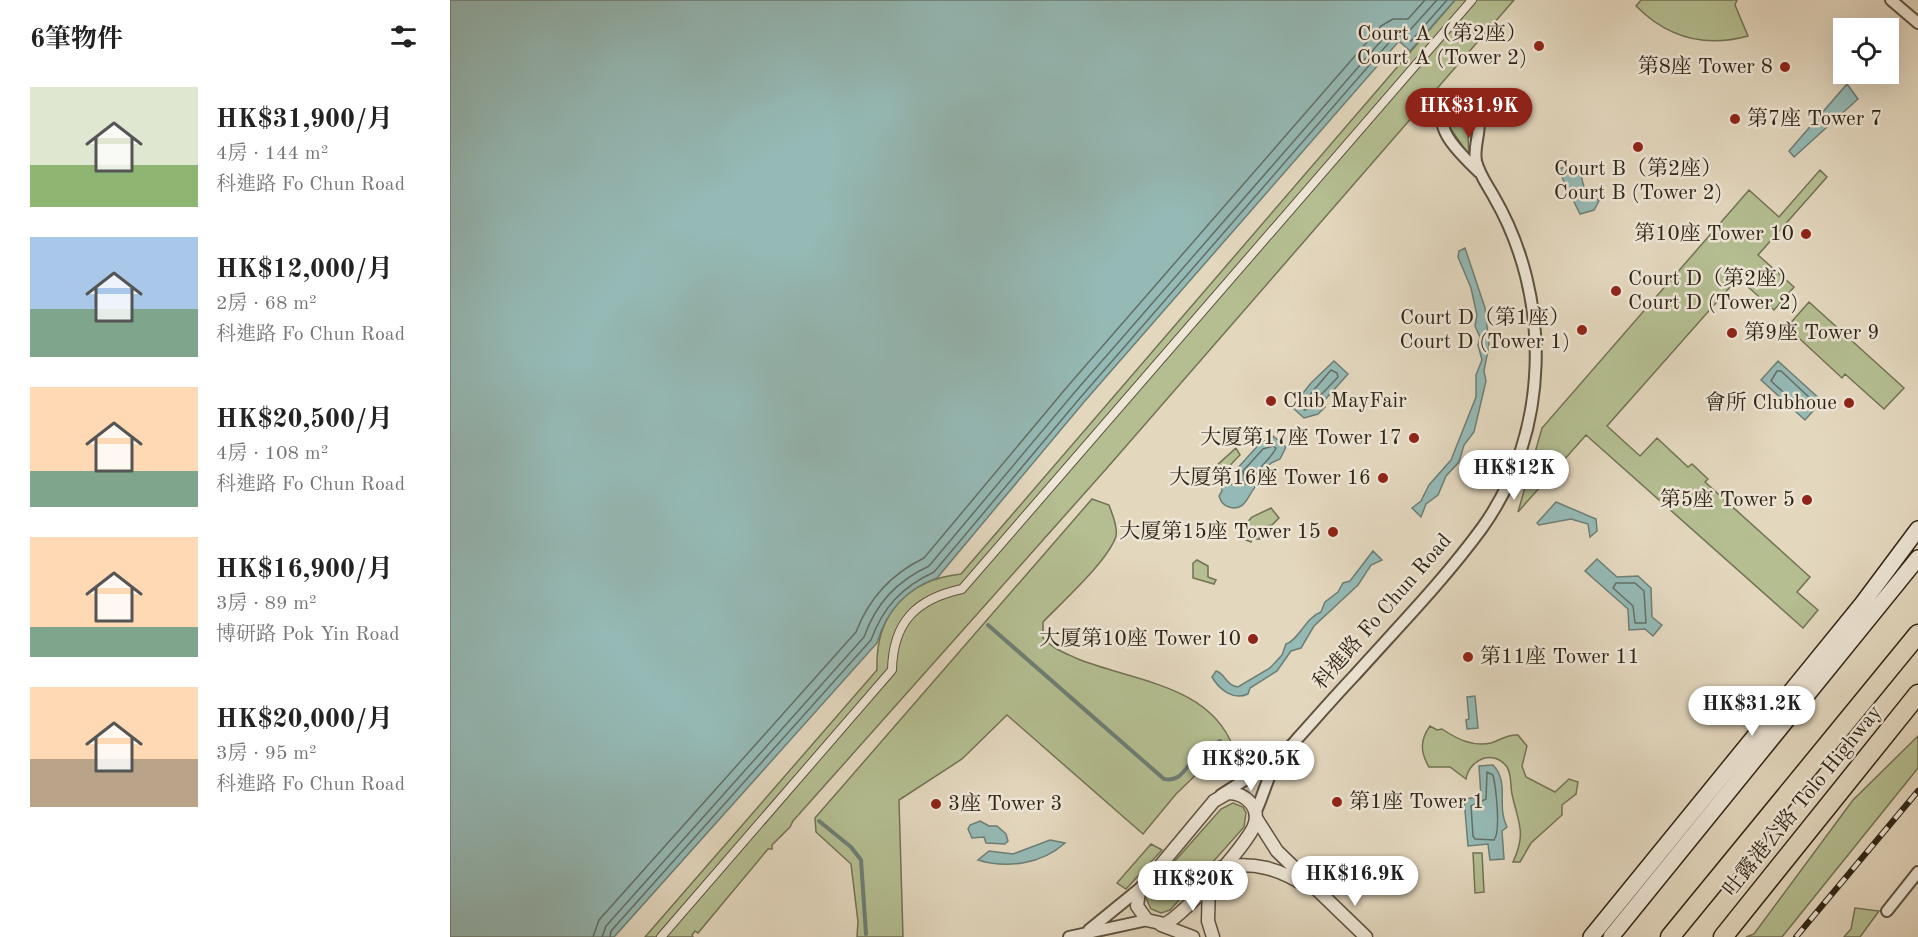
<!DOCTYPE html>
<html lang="zh-TW">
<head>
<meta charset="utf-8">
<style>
	:root { --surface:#fff; --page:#f2f2f2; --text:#222; --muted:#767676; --accent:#8f2418 }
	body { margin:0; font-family:"Old Standard TT","Noto Serif TC",serif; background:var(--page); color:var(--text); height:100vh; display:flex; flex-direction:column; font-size:22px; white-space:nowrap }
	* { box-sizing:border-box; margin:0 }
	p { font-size:20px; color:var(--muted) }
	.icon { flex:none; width:33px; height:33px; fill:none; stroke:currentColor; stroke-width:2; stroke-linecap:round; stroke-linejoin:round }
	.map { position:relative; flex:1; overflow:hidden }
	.details { display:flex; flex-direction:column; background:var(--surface); width:450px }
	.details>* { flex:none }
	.tools { position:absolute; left:1383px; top:18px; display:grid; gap:12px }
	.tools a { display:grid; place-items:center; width:66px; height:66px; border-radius:0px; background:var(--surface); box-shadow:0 6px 24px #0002; font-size:30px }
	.price { position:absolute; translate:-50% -51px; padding:0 14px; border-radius:21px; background:#fff; color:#222; font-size:20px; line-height:39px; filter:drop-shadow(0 2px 3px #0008) }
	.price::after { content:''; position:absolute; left:50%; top:36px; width:18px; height:14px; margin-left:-9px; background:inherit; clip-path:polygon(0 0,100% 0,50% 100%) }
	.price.current { background:var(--accent); color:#fff }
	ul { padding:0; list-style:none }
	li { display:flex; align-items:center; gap:18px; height:150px; padding:0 30px }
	li span { display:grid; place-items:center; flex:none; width:168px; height:120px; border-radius:0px; color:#555 }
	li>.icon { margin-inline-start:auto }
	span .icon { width:72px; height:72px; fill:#fffc; stroke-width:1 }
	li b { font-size:26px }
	h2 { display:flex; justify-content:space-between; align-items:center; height:72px; padding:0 30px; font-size:26px }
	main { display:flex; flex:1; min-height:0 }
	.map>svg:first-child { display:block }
	.green { fill:#b4be91; stroke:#727254; stroke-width:1.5 }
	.water { fill:#95b9b5; stroke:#6d7e75; stroke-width:1.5 }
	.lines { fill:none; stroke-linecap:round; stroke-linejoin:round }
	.shore { stroke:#626f66; stroke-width:1.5 }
	.stream { stroke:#6d7e75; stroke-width:4 }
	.pedestrian-casing { stroke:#5d5240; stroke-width:10 }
	.minor-casing { stroke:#5d5240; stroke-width:14 }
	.tertiary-casing { stroke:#5d5240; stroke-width:15 }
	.secondary-casing { stroke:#302516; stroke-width:18 }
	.motorway-casing { stroke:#302516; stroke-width:21 }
	.pedestrian { stroke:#ede5d5; stroke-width:8 }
	.minor { stroke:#ede5d5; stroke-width:10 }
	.tertiary { stroke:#ede5d5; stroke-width:12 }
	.secondary { stroke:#ede5d5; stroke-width:15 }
	.motorway { stroke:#e3d7be; stroke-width:18 }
	.rail-casing { stroke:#302516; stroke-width:6 }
	.rail { stroke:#ede5d5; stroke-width:4; stroke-dasharray:11; stroke-linecap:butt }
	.poi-dot { fill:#8f2418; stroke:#ede5d5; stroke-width:2 }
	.labels { text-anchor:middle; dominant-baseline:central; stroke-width:5; stroke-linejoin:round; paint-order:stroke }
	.poi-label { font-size:21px; fill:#302516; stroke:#ede5d5; text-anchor:end }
	.street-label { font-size:21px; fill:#302516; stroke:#ede5d5 }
</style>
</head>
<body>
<main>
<section class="details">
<h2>6筆物件<svg class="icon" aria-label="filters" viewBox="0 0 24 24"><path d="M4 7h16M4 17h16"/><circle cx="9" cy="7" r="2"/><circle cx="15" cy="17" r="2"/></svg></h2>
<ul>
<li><span style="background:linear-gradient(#dfe7d0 65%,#8fb573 0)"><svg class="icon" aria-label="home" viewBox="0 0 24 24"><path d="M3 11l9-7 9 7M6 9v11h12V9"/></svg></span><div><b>HK$31,900/月</b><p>4房 · 144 m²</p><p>科進路 Fo Chun Road</p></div></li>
<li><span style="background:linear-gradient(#a9c7e8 60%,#7fa58c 0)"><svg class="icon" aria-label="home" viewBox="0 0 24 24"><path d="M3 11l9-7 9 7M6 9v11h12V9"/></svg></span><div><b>HK$12,000/月</b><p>2房 · 68 m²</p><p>科進路 Fo Chun Road</p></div></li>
<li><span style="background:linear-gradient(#ffd9b3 70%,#7fa58c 0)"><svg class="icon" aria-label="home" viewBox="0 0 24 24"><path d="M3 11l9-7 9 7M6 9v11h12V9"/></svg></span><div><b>HK$20,500/月</b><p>4房 · 108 m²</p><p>科進路 Fo Chun Road</p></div></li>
<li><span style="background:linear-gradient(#ffd9b3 75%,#7fa58c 0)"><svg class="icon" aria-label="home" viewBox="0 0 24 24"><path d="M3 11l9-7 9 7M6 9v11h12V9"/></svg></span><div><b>HK$16,900/月</b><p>3房 · 89 m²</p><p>博研路 Pok Yin Road</p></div></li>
<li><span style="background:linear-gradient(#ffd9b3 60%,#b9a48a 0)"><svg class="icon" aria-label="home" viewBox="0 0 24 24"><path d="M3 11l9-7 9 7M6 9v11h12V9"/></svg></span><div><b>HK$20,000/月</b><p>3房 · 95 m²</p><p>科進路 Fo Chun Road</p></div></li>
</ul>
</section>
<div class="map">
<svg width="1468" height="937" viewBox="0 0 1468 937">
	<rect width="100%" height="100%" fill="#e3d7be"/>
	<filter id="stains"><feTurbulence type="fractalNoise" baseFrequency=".00333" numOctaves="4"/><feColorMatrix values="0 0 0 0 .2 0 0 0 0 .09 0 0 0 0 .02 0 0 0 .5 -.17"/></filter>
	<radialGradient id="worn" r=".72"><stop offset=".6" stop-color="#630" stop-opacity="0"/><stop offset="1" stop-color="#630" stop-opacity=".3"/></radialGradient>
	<path class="green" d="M1005,0h59l-407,468 -314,353 -3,6 -18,18v4h-4l-70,84 -3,-2 -3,4 1,2h-48l232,-267c-2,-55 29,-90 84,-96z
		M1191,0h96l-2,5 13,31c-43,12 -81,1 -112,-30z
		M1009,110l9,1 5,8 -5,19 1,17 -21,-30 1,-9z
		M1370,170l7,7 -69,78 36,32 -20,23 -36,-32 -131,148 33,30 17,-18 31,29 4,-3 16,15 -3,3 105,95 -13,15 21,18 -15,18 -217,-193 -68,77 24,-84 207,-238 30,27z
		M1359,302l95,86 -20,21 -39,-35 -3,4 -55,-51z
		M786,448l4,7 -21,22 -4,-10z
		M642,499l17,6c3,9 9,21 7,31 -7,24 -55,67 -73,86v16c10,11 22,15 35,21 55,22 132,26 155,88l-29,20 -28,27 -33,40 -136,-119 -45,44 -63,41 4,137h-46l1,-15 -7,-58 -35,-32 -1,-14z
		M821,508l8,10 -7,7 -9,2 -3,12h-8l-1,3 -8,-3 -2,-10 11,-12z
		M747,560l11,6v11l8,3 -2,4 -21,-6v-15z
		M980,726l7,4 5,-1c15,10 30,18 49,14 10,-3 16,-9 27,-8l9,11 -5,20 4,11 29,15 14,-13 9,3 -2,12 -14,11v10l-31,28 -11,19h-7c14,-30 5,-39 -1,-68 -2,-9 0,-19 -5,-27 -14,-19 -38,-7 -41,12l-16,-12h-21c-9,-15 -9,-27 1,-41z
		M1468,736v32l-136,169h-36l8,-3 99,-134z
		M783,803l10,4 3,6 -2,14 -74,83 -9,3 -10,-4 -5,-11 5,-10 70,-79z
		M701,844l11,6 -36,39 -9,-6z
		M1023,853h9l2,39 -9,1z
		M1405,908l24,3 -19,26h-16l7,-8z"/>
	<path class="water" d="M0,0h1005l-45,51 -11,-10 -315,361 -147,176c-31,11 -51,34 -60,65l-263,294h-164z
		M1397,84l11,15 -64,58 -5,-6z
		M1122,165l7,3 5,19 15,14 -5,9 -14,4 -22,-45z
		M1015,248l20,60 4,37 -5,26 2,10 -12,51 -10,13 -5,17 -13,14 -8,19 -12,9 -5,13 -9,-9 9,-7 8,-16 22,-25 25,-63v-22l6,-15 -4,-15 2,-8 -5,-11 2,-11 -6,-27 -13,-31 1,-6z
		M884,361l14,13 -26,29 3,4 -7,7 -14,4 -12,-11 19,-24z
		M1328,361l44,40 -17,19 -44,-40z
		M823,436l13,11 -6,12 -9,4 -14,15 2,5c-11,8 -12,30 -30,24 -6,-2 -8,-5 -10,-11l3,-5 -1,-5 5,-5 3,4 7,-2 2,-6 -4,-5 29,-32 4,3z
		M1106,502l40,17 1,12 -7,6 -2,-13 -17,-5 -32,6 -2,-2z
		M923,551l9,9 -11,5 -13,20 -44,41 -13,22 -10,3 -14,20 -27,17 -2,6c-15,7 -29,-5 -36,-17l4,-6c9,2 10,15 22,16l32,-19 12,-13 4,-11c12,-3 20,-27 35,-32l4,-10 13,-10 5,-9 7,-2z
		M1147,559l20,18 21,-1 13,12 1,29 10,8 -9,11 -8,-7 -16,1 -1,-21 -43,-38z
		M1025,696l3,32 -11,1 -1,-9 3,-1 -2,-22z
		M1043,765c17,18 3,40 14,62l-5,4 2,28 -14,1 -2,-16 -20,2 -4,-47 17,-2 -2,-31z
		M530,821l9,5h8l9,8 2,7 -3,3 -19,-1 -2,-6 -12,1 -4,-9 2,-4z
		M600,840l15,3c-23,21 -58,26 -87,17l11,-9 24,3z"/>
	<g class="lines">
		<path class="shore" d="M881,370l6,3 1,4 -21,22 -2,9 -11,2 -2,-6z
			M1327,371h4l31,29 -6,10h-3l-32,-29z
			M823,446l3,2c-3,9 -21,22 -27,36h-4l-2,-13 20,-22z
			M1166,583h19l9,8 2,32h-11l-2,-17 -20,-18z
			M1037,772l6,3c3,13 8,57 1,65l-19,-1 -2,-3 -2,-30 15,-7z
			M143,937l6,-17 257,-288c13,-34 35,-58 68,-74l143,-171 314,-361 12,-7h15l17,-19
			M152,937l4,-11 258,-289c12,-34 33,-56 65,-71l145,-173 314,-360 9,-5 13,2 27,-30
			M160,937l1,-6 260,-291c12,-33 31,-53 63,-68l146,-174 313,-360 7,-3 11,6 36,-41"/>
		<path class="stream" d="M538,625l176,154c17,3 20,-10 31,-21 8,-7 16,-11 25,-17
			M369,821l32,26 10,13 5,74"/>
		<g class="pedestrian-casing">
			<path id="pedestrian" d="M211,937l231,-267c1,-48 24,-71 70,-81l510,-589"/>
		</g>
		<g class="minor-casing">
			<path id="minor" d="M1441,0l27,23
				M771,795l41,-26 14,-6
				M805,813c8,-16 12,-35 21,-50 5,-9 15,-16 21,-24 19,-21 38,-43 58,-64 43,-48 89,-95 127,-147 69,-96 70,-231 12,-331 -6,-11 -15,-23 -18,-36 -4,-20 14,-45 -9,-58h-15c-28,20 12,54 27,69
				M1437,911l31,-39
				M639,930l54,-44
				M619,937l78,-17"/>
		</g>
		<g class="tertiary-casing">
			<path id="tertiary" d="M778,793c18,0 33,15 26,33 -7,18 -74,94 -90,98l-17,-4 -10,-14 2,-15 75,-90z
				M806,818l21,33 89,86
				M772,867c33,-5 56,1 84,19
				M759,882l-1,39 5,16
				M711,925l32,12"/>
		</g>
		<g class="secondary-casing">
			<path id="secondary" d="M1141,937l271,-333 56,-75
				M1161,937l307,-379"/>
		</g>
		<g class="motorway-casing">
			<path id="motorway" d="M1220,937l248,-303
				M1273,937l195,-243"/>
		</g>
		<use href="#pedestrian" class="pedestrian"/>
		<use href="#minor" class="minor"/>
		<use href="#tertiary" class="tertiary"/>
		<use href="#secondary" class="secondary"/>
		<use href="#motorway" class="motorway"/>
		<g class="rail-casing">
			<path id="rail" d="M1346,937l122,-146"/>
		</g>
		<use href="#rail" class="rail"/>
	</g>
	<g class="poi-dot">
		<circle cx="1089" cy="46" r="6"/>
		<circle cx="1335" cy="67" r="6"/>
		<circle cx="1285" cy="119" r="6"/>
		<circle cx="1188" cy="147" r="6"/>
		<circle cx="1356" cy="234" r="6"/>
		<circle cx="1166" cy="291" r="6"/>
		<circle cx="1132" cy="330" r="6"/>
		<circle cx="1282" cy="333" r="6"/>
		<circle cx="821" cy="401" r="6"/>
		<circle cx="1399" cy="403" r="6"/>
		<circle cx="964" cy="438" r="6"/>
		<circle cx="933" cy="478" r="6"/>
		<circle cx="1357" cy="500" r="6"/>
		<circle cx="883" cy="532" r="6"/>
		<circle cx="803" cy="639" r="6"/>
		<circle cx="1018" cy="657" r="6"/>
		<circle cx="887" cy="802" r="6"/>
		<circle cx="486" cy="804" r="6"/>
	</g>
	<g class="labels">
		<g class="poi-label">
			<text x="1077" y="34">Court A（第2座）<tspan x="1077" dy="24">Court A (Tower 2)</tspan></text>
			<text x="1323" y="67">第8座 Tower 8</text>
			<text x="1297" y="119" text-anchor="start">第7座 Tower 7</text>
			<text x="1188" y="169" text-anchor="middle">Court B（第2座）<tspan x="1188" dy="24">Court B (Tower 2)</tspan></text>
			<text x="1344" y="234">第10座 Tower 10</text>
			<text x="1178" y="279" text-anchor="start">Court D（第2座）<tspan x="1178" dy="24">Court D (Tower 2)</tspan></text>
			<text x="1120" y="318">Court D（第1座）<tspan x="1120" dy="24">Court D (Tower 1)</tspan></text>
			<text x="1294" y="333" text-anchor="start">第9座 Tower 9</text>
			<text x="833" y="401" text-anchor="start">Club MayFair</text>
			<text x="1387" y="403">會所 Clubhoue</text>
			<text x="952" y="438">大厦第17座 Tower 17</text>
			<text x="921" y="478">大厦第16座 Tower 16</text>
			<text x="1345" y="500">第5座 Tower 5</text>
			<text x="871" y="532">大厦第15座 Tower 15</text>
			<text x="791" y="639">大厦第10座 Tower 10</text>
			<text x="1030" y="657" text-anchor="start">第11座 Tower 11</text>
			<text x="899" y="802" text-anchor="start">第1座 Tower 1</text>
			<text x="498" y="804" text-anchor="start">3座 Tower 3</text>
		</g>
		<g class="street-label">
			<text transform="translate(933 612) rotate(-49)">科進路 Fo Chun Road</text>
			<text transform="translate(1353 801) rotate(-51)">吐露港公路 Tolo Highway</text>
		</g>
	</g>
	<rect width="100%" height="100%" filter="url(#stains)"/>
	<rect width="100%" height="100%" fill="url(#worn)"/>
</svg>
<div class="tools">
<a><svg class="icon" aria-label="locate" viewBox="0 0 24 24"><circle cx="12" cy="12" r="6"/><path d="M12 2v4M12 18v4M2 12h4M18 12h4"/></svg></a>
</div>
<b class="price current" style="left:1019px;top:139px">HK$31.9K</b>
<b class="price" style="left:1064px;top:501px">HK$12K</b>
<b class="price" style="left:1302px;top:737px">HK$31.2K</b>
<b class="price" style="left:801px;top:792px">HK$20.5K</b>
<b class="price" style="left:905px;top:907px">HK$16.9K</b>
<b class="price" style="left:743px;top:912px">HK$20K</b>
</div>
</main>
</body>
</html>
